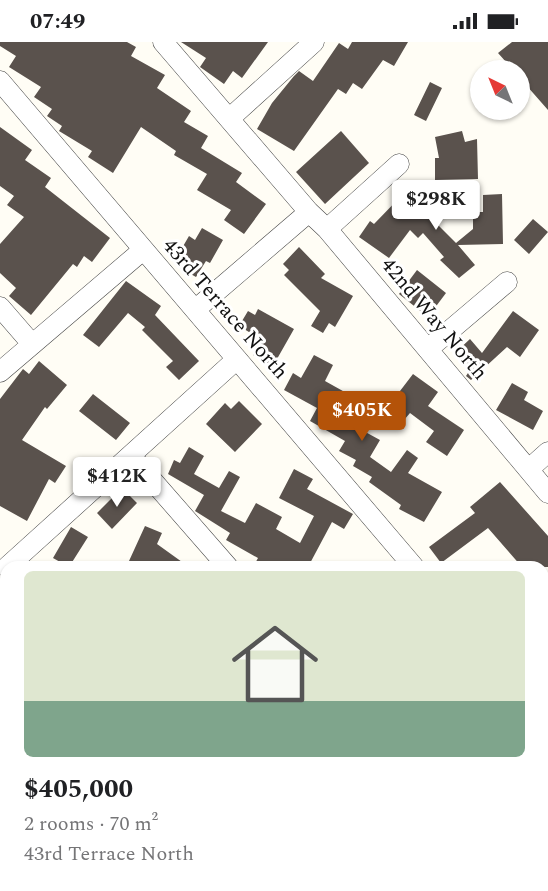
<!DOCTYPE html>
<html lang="en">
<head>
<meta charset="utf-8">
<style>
	:root { --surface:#fff; --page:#f6f6f6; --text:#202124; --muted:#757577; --line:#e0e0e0; --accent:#b45309 }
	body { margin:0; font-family:Spectral,serif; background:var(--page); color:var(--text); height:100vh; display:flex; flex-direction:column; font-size:22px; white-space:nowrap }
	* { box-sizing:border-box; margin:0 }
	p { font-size:20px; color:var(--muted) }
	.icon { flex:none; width:33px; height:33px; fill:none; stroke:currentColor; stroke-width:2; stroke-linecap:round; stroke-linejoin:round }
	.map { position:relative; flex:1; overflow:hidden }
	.details { position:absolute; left:0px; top:519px; width:549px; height:330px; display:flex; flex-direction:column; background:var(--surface); border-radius:18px 18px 0 0; box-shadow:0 2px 4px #0004 }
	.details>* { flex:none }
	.needle { width:39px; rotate:317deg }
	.tools { position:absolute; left:470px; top:18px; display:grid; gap:12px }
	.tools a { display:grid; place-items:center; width:60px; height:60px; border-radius:50%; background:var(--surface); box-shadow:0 2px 4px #0004; font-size:30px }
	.price { position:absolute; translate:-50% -51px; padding:0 14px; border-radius:6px; background:#fff; color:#222; font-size:20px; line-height:39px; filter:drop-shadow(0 2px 3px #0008) }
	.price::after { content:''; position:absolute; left:50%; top:36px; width:18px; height:14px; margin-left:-9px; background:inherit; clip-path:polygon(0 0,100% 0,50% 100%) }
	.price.current { background:var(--accent); color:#fff }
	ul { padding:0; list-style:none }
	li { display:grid; align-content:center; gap:12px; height:318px; padding:0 24px }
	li+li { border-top:2px solid var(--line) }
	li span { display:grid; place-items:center; height:186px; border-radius:9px; color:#555 }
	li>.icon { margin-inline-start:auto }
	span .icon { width:108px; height:108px; fill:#fffc; stroke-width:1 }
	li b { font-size:26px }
	.status { display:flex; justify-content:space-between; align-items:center; height:42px; padding:0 30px; background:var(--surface); direction:ltr }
	.status svg { height:16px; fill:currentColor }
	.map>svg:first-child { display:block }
	.building { fill:#5a524d }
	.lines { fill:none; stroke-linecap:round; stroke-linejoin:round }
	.minor-casing { stroke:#444; stroke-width:21 }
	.trunk-casing { stroke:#222; stroke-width:33 }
	.minor { stroke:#fff; stroke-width:20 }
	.trunk { stroke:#f7bc64; stroke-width:32 }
	.labels { text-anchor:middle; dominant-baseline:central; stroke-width:6; stroke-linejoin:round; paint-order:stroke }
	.street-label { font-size:21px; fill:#111; stroke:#fff }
</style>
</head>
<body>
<div class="status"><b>07:49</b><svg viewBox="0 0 49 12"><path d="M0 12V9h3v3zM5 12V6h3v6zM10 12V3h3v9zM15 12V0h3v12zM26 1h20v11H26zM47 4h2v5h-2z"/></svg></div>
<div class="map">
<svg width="548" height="849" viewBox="0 0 548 849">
	<rect width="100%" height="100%" fill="#fffdf5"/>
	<path class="building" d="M0,0h127l9,5 -5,9 34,19 -8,13 34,23 -7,11 24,14 -7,12 41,25 -6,9 30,22 -22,30 -20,-14 7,-10 -34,-20 10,-16 -33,-19 2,-4 -35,-24 -28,46 -25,-16 4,-6 -33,-20 3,-5 -15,-10 5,-7 -18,-12 7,-10 -32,-20 7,-11 -16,-10z
		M181,0h87l-26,36 -9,-7 -9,13 -24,-17 6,-9z
		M352,0h56l-14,24 -11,-6 -21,29 -9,-6 -7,11 -8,-5 -44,62 -37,-22 15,-26 22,-27 5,-5 14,10 26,-38 9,6z
		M512,0h36v68l-29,-33v-7h-6l-15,-17z
		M430,40l12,6 -16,33 -12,-6z
		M0,85l32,23 -7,10 26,18 -6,9 65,51 -18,24 -8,-6 -7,11 -4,-3 -42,51 -22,-19 7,-8 -16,-15v-29l24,-27 -17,-12 7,-9 -14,-10z
		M341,89l28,32 -44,41 -29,-32z
		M462,89l3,11 12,-3 1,40 -43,1v-22h4l-4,-21z
		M405,150l51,51 17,-14v-17h10v-17l19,-1 1,50 -45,1 17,20 -16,13 -19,-18 4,-3 -21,-24 -5,5 -8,-8 -21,28 -30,-21 11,-16 4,3z
		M533,177l15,13 -19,22 -15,-14z
		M202,186l21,12 -13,23 -4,-2 -10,16 -16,-9 5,-9 -7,-4 11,-19 6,4z
		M299,205l26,27 -4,4 32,18 -18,31 -6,-4 -6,10 -12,-7 9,-15 -36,-36 5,-5 -6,-6z
		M417,228l29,23 -18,24 -29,-23z
		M126,239l35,25 -6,9 44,46 -20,19 -13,-13 7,-6 -31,-31 3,-3 -17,-14 -29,34 -16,-12z
		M258,267l36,20 -21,37 -20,-11 9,-15 -23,-14 9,-15 7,4z
		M513,269l26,19 -19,27 -13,-10 -36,33 -5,-4 4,-6 -15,-17 15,-14 12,14z
		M314,313l19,10 -8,16 25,14 -12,22 42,23 -10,17 21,15 16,-22 11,8 -10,15 34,19 -18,30 -25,-13 2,-4 -32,-23 3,-5 -19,-11 3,-6 -17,-9 6,-10 -35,-20 7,-13 -33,-18 9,-17 8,5z
		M39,319l28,24 -20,24 -2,-2 -23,33 44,26 -11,17 -6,-4 -22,42 -27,-15v-107l23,-30 6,5z
		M413,332l25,18 -10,14 36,24 -17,26 -21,-14 8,-11 -24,-18 -6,7 -17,-12z
		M512,341l16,9 -4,8 19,11 -10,19 -37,-20z
		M93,352l37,29 -14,17 -37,-29z
		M239,359l23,23 -27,28 -29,-28 19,-21 6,6z
		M189,405l15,9 -10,18 25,14 10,-17 11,6 -19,34 24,12 11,-20 26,14 -6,12 24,14 14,-27 -35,-18 15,-29 19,10 -6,10 46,25 -9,15 -12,-7 -24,45h-55l5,-9 -32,-18 4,-7 -35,-22 9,-16 -36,-21 6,-14 6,3z
		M500,440l48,54v31h-26l-34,-39 -47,35 -12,-16 46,-34 -5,-6z
		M122,446l15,15 -25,26 -15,-16z
		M145,484l17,7 -5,11 32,23h-47l-13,-6z
		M71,485l17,10 -19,30 -16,-9z"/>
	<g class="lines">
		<g class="minor-casing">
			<path id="minor" d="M163,0l146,170 18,17 221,264
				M0,39l414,486
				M230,76l84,-76
				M327,187l72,-65
				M0,265l32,37
				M196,267l113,-97
				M428,307l79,-67
				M0,330l143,-122
				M131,414l97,111
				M529,427l19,-17
				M7,525l230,-208
				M0,716l6,7
				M543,826l5,-4
				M517,849l7,-6"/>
		</g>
		<g class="trunk-casing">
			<path id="trunk" d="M543,606l5,-4
				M543,673l5,-4
				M271,849l7,-6
				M344,849l7,-6"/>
		</g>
		<use href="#minor" class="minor"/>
		<use href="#trunk" class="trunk"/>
	</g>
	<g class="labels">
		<g class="street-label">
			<text transform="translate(225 267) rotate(49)">43rd Terrace North</text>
			<text transform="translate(434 277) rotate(50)">42nd Way North</text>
		</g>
	</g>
</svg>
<div class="tools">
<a><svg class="needle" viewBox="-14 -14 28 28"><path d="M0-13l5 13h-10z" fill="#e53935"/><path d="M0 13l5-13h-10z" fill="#757577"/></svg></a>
</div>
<b class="price" style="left:436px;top:189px">$298K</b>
<b class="price current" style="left:362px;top:400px">$405K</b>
<b class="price" style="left:117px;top:466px">$412K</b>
<section class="details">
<ul>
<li><span style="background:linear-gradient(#dfe7d0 70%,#7fa58c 0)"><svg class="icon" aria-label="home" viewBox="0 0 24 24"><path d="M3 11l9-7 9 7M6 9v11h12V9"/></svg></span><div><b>$405,000</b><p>2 rooms · 70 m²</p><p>43rd Terrace North</p></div></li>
</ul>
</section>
</div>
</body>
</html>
